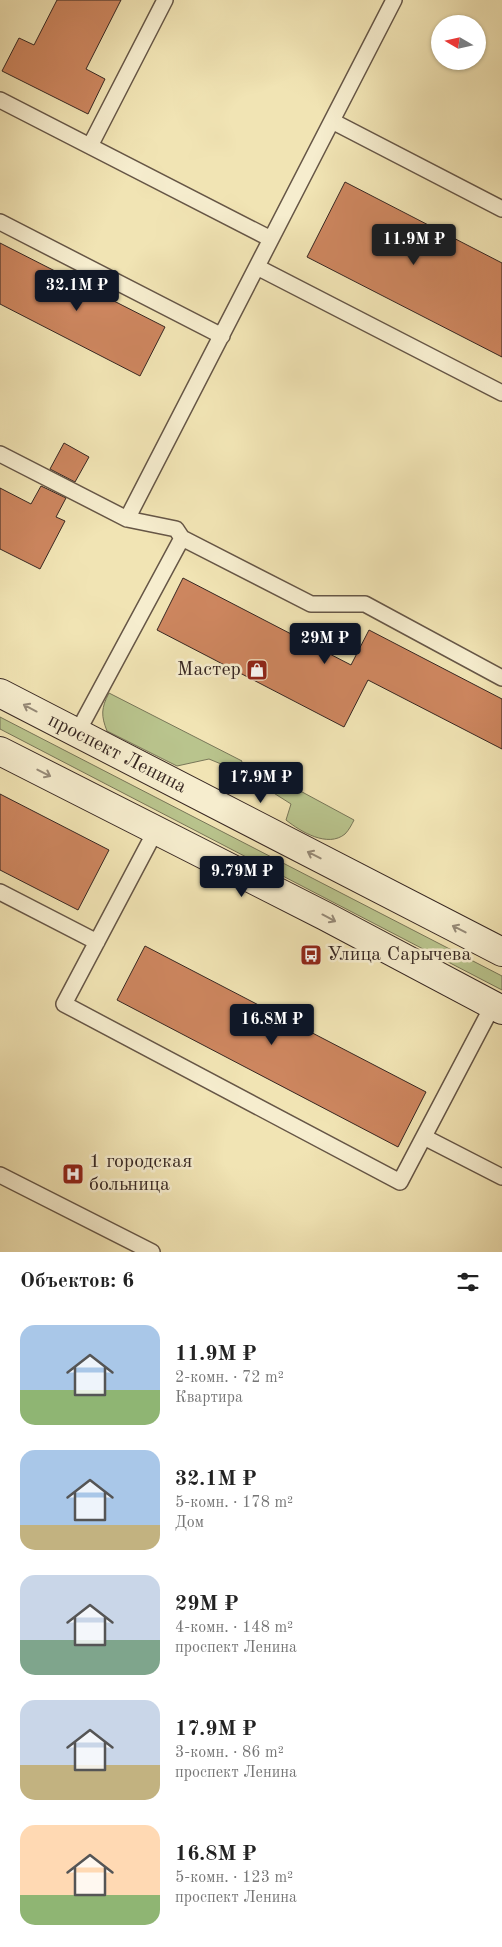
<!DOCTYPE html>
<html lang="ru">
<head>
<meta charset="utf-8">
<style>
	:root { --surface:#fff; --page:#f2f2f2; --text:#222; --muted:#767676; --accent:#111827 }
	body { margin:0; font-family:"Old Standard TT",serif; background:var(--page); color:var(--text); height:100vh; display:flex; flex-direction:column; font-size:19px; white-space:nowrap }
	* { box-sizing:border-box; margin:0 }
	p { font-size:16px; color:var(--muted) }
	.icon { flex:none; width:28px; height:28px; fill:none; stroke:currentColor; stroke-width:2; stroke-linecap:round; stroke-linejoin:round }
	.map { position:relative; height:1252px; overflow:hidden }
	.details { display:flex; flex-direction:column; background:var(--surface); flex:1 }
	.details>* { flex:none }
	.needle { width:32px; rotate:279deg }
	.fabs { position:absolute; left:431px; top:15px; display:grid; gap:10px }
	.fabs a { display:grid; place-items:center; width:55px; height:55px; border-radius:50%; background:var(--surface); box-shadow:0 1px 4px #0004; font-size:25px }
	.price { position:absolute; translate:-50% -42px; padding:0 11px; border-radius:5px; background:var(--accent); color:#fff; font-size:16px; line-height:32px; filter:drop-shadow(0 1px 2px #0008) }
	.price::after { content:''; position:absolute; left:50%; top:30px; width:15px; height:11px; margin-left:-8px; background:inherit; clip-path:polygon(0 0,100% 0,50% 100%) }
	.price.on { background:#222; color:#fff }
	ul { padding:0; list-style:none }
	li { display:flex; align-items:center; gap:15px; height:125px; padding:0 20px }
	li span { display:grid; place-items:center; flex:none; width:140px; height:100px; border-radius:15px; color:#555 }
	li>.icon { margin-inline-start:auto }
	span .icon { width:60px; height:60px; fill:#fffc; stroke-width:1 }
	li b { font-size:21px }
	h2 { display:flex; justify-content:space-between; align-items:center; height:60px; padding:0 20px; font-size:21px }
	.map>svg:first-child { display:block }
	.green { fill:#b9c48d; stroke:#787658 }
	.building { fill:#cd865f; stroke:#372722 }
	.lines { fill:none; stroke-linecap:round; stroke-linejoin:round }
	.lane-casing { stroke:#665646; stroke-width:18 }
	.secondary-casing { stroke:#372722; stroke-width:30 }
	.lane { stroke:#f6edce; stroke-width:15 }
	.secondary { stroke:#f6edce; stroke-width:28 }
	.oneway { stroke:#968a78 }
	.labels { text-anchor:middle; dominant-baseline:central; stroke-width:5; stroke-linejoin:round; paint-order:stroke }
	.poi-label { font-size:20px; fill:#372722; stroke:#f6edce; text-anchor:start }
	.street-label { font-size:20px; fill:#372722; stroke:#f6edce }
</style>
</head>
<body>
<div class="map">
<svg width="502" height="1252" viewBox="0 0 502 1252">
	<rect width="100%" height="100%" fill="#f1e4b4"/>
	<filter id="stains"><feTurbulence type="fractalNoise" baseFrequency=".004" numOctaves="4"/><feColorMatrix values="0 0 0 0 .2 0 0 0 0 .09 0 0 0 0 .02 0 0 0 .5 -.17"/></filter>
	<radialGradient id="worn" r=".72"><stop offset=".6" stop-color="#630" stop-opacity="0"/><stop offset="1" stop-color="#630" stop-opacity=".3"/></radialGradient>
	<path class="green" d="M109,693l133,68 -4,10 -29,-12 -32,7 -70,-35c-6,-15 -6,-23 2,-38z
		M0,717l502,259v14l-502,-261z
		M254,766l100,54c-2,4 -5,10 -9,14 -17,14 -44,-2 -59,-14l5,-16 -41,-26z"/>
	<path class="building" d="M57,0h64l-35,69 19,10 -17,35 -86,-43 17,-33 15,7z
		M345,182l157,81v94l-195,-100z
		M0,243l165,84 -25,49 -140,-72z
		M64,443l25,14 -14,25 -25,-13z
		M41,486l25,12 -10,19 9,4 -25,48 -40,-20v-61l31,16z
		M183,578l168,87 18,-35 133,69v50l-134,-69 -24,47 -187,-97z
		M0,794l109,56 -31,60 -78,-40z
		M145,946l281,146 -28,55 -281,-147z"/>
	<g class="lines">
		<g class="lane-casing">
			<path id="lane" d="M0,100l271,139
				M332,121l170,88
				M90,146l75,-146
				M0,222l222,114
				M257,267l245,126
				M0,454l127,65 49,10 6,9
				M127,519l267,-519
				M77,733l105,-195 129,66h54l137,74
				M156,830l-92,174 336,178 93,-177
				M0,892l97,50
				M424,1137l78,40
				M0,1175l152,77"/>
		</g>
		<g class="secondary-casing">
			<path id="secondary" d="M0,693l502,259
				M0,751l325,165 177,94"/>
		</g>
		<use href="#lane" class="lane"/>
		<use href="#secondary" class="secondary"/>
	</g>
	<defs><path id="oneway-shaft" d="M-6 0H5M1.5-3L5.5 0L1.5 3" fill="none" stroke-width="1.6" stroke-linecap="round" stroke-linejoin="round" transform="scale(1.25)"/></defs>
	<g class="oneway">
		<use href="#oneway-shaft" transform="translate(30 708) rotate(-152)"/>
		<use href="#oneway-shaft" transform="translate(44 773) rotate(27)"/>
		<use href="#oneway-shaft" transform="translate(314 855) rotate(-153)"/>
		<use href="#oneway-shaft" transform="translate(329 918) rotate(28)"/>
		<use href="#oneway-shaft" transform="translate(459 929) rotate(-153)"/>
	</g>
	<defs>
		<g id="shop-square" transform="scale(1.125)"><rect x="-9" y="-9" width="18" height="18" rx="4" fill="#8f2418" stroke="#f6edce"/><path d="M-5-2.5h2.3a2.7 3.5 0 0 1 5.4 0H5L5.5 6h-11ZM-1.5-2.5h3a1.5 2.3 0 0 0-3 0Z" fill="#fff"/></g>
		<g id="bus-square" transform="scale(1.125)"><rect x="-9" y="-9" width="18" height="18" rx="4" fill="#8f2418" stroke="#f6edce"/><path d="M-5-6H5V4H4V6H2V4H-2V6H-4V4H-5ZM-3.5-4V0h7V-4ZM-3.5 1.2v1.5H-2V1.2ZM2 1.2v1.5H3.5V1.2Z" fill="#fff"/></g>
		<g id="hospital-square" transform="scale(1.125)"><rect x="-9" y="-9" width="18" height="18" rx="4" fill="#8f2418" stroke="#f6edce"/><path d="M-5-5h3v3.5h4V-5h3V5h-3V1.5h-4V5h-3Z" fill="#fff"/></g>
	</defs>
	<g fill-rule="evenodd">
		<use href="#shop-square" x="257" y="670"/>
		<use href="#bus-square" x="311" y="955"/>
		<use href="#hospital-square" x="73" y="1174"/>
	</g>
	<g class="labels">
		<g class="poi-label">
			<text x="241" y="670" text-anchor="end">Мастер</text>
			<text x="327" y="955">Улица Сарычева</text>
			<text x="89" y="1162">1 городская<tspan x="89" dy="23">больница</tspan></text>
		</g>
		<g class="street-label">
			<text transform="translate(117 754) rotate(27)">проспект Ленина</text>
		</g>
	</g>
	<rect width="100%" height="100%" filter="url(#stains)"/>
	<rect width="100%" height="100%" fill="url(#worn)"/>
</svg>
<div class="fabs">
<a><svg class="needle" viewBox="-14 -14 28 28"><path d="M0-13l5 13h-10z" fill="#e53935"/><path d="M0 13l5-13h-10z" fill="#767676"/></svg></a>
</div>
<b class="price on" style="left:414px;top:266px">11.9M ₽</b>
<b class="price" style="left:77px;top:312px">32.1M ₽</b>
<b class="price" style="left:325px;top:665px">29M ₽</b>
<b class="price" style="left:261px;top:804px">17.9M ₽</b>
<b class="price" style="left:242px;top:898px">9.79M ₽</b>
<b class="price" style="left:272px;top:1046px">16.8M ₽</b>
</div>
<section class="details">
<h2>Объектов: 6<svg class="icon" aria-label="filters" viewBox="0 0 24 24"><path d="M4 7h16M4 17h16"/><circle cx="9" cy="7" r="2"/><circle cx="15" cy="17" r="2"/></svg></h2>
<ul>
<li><span style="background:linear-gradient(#a9c7e8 65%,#8fb573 0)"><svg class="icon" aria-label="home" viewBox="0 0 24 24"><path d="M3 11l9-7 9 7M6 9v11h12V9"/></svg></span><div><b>11.9M ₽</b><p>2-комн. · 72 m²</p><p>Квартира</p></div></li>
<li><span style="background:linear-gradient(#a9c7e8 75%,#c2b280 0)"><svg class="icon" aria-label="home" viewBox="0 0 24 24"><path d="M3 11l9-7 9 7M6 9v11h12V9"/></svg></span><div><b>32.1M ₽</b><p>5-комн. · 178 m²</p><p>Дом</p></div></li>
<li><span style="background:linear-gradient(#c9d6e8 65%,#7fa58c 0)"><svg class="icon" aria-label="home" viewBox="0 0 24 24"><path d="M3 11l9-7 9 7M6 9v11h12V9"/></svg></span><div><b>29M ₽</b><p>4-комн. · 148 m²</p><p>проспект Ленина</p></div></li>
<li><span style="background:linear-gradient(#c9d6e8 65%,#c2b280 0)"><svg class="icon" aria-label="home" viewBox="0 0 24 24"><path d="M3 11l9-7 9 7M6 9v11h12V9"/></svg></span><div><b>17.9M ₽</b><p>3-комн. · 86 m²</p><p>проспект Ленина</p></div></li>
<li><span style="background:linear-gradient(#ffd9b3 70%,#8fb573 0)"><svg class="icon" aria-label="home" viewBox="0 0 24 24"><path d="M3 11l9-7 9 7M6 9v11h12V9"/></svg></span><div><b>16.8M ₽</b><p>5-комн. · 123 m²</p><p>проспект Ленина</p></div></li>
</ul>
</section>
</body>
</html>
